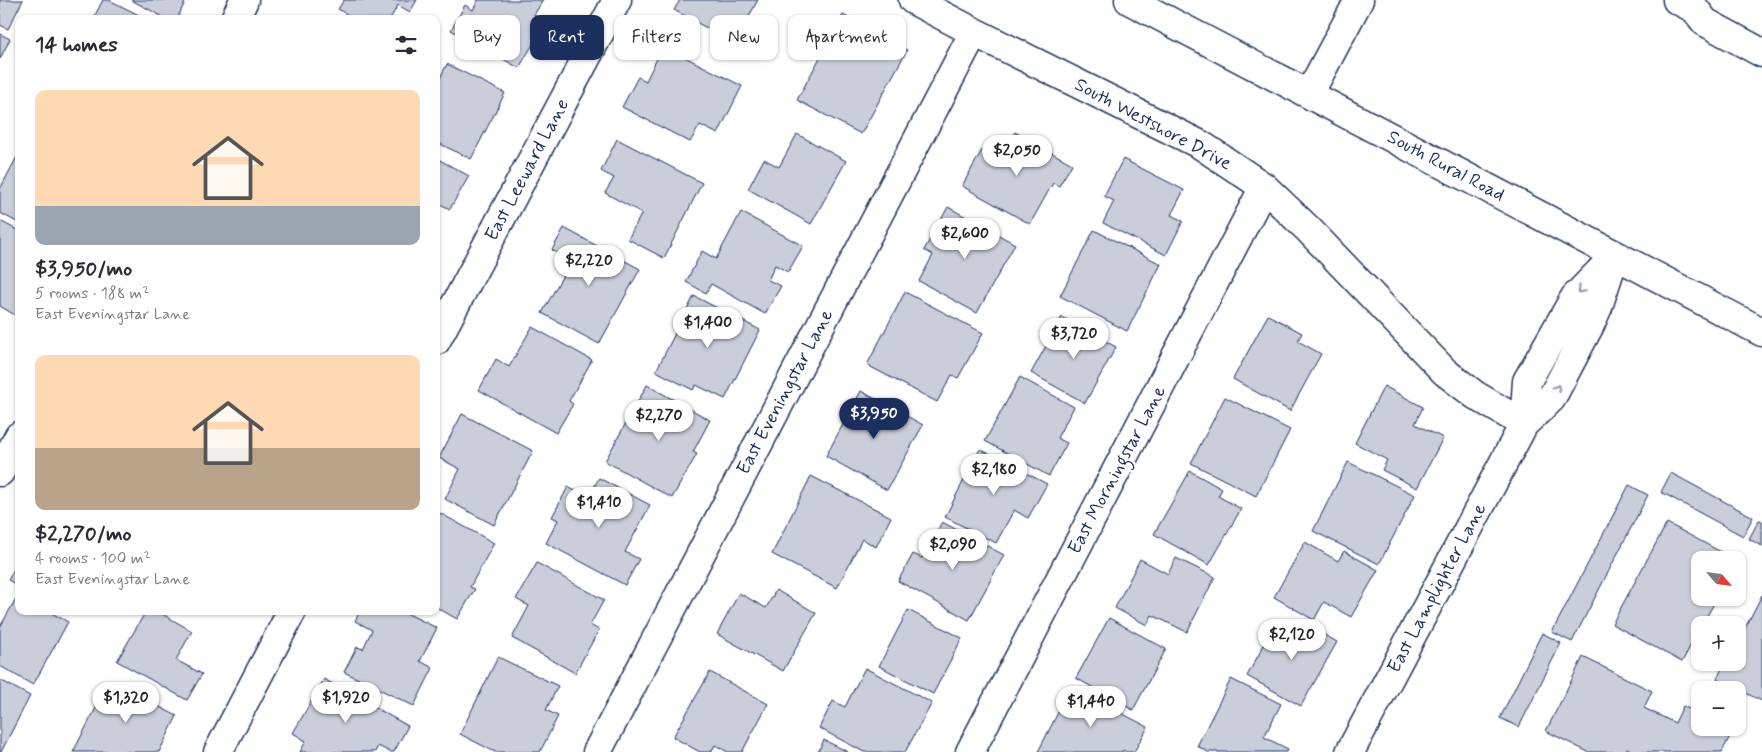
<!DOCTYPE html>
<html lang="en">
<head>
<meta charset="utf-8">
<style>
	:root { --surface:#fff; --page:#f7f7f7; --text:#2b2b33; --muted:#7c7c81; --accent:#1b2f5e }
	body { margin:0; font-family:Mynerve,sans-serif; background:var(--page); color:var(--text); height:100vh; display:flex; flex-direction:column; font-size:19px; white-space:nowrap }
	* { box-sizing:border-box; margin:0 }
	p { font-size:16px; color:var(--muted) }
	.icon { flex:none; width:28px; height:28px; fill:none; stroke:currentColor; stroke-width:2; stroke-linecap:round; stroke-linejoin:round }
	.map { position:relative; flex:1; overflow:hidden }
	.side { position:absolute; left:15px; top:15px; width:425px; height:600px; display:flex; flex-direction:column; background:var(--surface); border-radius:10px; box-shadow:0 1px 4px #0004 }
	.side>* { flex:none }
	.hud { position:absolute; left:455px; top:15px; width:475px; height:45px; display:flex; gap:10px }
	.needle { width:32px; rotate:118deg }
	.buttons { position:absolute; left:1691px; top:551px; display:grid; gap:10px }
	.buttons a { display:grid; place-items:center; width:55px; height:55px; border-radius:10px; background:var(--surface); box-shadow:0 1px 4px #0004; font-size:25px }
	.price { position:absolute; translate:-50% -42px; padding:0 11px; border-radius:18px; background:#fff; color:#222; font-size:16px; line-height:32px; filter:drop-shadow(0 1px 2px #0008) }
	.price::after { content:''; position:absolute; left:50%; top:30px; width:15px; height:11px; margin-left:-8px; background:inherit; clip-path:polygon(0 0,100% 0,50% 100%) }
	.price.selected { background:var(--accent); color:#fff }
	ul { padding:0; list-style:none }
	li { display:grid; align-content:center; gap:10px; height:265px; padding:0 20px }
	li span { display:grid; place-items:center; height:155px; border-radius:10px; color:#555 }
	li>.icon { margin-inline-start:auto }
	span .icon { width:90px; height:90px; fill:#fffc; stroke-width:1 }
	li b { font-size:21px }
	h2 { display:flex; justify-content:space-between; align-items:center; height:60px; padding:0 20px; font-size:21px }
	.pill { padding:0 18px; border-radius:10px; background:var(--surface); box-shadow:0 1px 4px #0004; font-size:18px; line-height:45px }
	.pill.selected { background:var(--accent); color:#fff }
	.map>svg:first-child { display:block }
	.building { fill:#caceda; stroke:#1b2f5e }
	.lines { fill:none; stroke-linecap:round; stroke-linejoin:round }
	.minor-casing { stroke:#1b2f5e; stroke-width:31 }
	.major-casing { stroke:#1b2f5e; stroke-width:31 }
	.minor { stroke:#fff; stroke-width:28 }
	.major { stroke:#fff; stroke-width:28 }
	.oneway { stroke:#8d97ae }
	.labels { text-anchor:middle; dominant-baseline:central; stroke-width:5; stroke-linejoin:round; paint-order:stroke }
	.street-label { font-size:19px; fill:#1b2f5e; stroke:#fff }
</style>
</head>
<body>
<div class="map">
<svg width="1762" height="752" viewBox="0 0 1762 752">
	<rect width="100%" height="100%" fill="#fff"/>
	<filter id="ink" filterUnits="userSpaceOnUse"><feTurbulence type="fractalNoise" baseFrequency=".02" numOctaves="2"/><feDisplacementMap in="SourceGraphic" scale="10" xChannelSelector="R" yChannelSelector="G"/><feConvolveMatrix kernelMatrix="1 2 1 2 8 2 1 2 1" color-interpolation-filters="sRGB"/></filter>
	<g filter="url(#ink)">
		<path class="building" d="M0,0h23l-15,29 -8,-4z
			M103,0h6l38,19h-54z
			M131,0h55l-9,19h-10z
			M344,0h73l-7,12 -12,-7 -8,14h-35l-17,-10z
			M478,0h65l-9,15 12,7 -27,46 -68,-38 14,-25 8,5z
			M680,0h78l-24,43 -60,-33z
			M843,15l64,35 -46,84 -64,-34z
			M0,34l10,5 -10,20z
			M663,46l79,40 -24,48 -18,-9 -10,17 -68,-35 16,-30 8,4z
			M447,64l58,29 -34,66 -35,-17v-56z
			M1015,132l57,32 -13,22 -6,-3 -23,41 -68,-38 20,-36 17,10z
			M797,134l49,27 -35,63 -63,-35 16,-30 15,8z
			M617,139l85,44 -38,75 -36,-19 14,-26 -37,-20 9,-15 -13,-7z
			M19,153v70l-19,-10v-24z
			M436,158l33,18 -19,33 -10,-5 -4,7z
			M1123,159l61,31 -13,25 12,6 -17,34 -63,-32 11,-22 -10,-5z
			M948,207l67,37 -38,69 -58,-32 14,-26 -9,-5z
			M741,212l62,34 -15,26 -13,-7 -7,15 13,6 -16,28 -54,-30 -5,9 -20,-11 16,-31 14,8z
			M0,221l19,10 -1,86 -18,-11z
			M564,228l76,41 -41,75 -57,-31 29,-52 -19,-11z
			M1094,230l67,34 -34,67 -67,-35z
			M905,292l78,41 -25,45 -6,-3 -15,27 -70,-37z
			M694,296l66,34 -35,69 -29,-14 -3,5 -37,-19z
			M1268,315l34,18 -4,8 23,13 -31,57 -57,-32z
			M1062,317l54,30 -31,56 -54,-30z
			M532,327l60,33 -23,41 4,3 -17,29 -77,-43 17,-31 13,8z
			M1020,377l54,30 -17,31 10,5 -18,33 -64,-35z
			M647,385l63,35 -17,32 4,2 -25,44 -67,-37z
			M1384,386l39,21 -8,17 28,14 -26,50 -35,-18 5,-10 -32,-17z
			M861,391l62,34 -36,65 -61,-34z
			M1225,397l65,33 -34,66 -65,-33z
			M462,414l71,37 -39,74 -49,-26 15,-30 -21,-11z
			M980,449l67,35 -19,34 -14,-8 -18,33 -51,-26z
			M1348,462l67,33 -36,69 -66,-33z
			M1190,471l32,18 -4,7 23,13 -32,56 -55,-31z
			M1671,473l82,44 -10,19 -82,-44z
			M811,476l80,41 -15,30 -14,-8 -25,49 -65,-34z
			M599,478l51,27 -25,47 14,7 -14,26 -79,-42 12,-23 -6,-3 16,-30 20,11z
			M1629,485l19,10 -76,147 -20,-10z
			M436,511l58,32 -24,44 5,2 -18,30 -21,-12z
			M1759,520l3,1v25l-13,-7z
			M942,522l62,33 -35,65 -71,-39 15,-27 9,4z
			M1667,523l69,37h-36v38h17l-15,27h-2v3l-18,34 -70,-38z
			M1305,542l33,19 6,-10 34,19 -27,47 -27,-15 -10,18 -40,-23z
			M1176,558l39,19 -28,55 -35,-17 -5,10 -32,-17 25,-49 28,15z
			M19,560v26l-11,-6z
			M537,563l67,37 -14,25 9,5 -24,43 -63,-35 17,-32 -13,-7z
			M776,590l40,23 -33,58 -66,-37 22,-41 27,15z
			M18,595l1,16h29l20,11 -35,63 -33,-19v-39z
			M1762,595v106l-45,-22 8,-17h13v-20z
			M908,610l54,28 -29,56 -54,-28z
			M146,611h11l35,20 -16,29 26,14 -15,26 -70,-39z
			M360,611h42l35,17 -17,33 13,7 -19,38 -70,-34 13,-25 6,2 9,-19 -17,-9z
			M1109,618l57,31 -33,61 -57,-32z
			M1277,621l23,12 5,-9 32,18 -36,64 -54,-30z
			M1542,633l19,10 -42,84 -19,-9z
			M498,657l60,29 -12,24 12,6 -18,36h-45l-35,-18z
			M1583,657l69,34 -8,17 31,15 8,-17 17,8v14h27l6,2 -11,22h-88l-7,-4 -2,4h-37l-42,-21z
			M865,668l67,35 -27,49h-41l-45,-24 14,-27 12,6z
			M710,672l58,32 -26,48h-14l-13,-7 -4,7h-11l-27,-15z
			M324,679l84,47 -14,26h-4l-12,-6 -3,6h-75l6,-11 -13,-8z
			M1231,679l50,25 -17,33 24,12 -2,3h-78l-11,-6z
			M0,680l30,16 -29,56h-1z
			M110,681l67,35 -18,36h-86z
			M1071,687l77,40 -14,25h-8l-3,-2 -1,2h-84z
			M824,740l24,12h-30z"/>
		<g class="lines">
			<g class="minor-casing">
				<path id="minor" d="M913,0l61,32 227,113 63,42 44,42 137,143 30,23 49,29
					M1677,0l18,9 10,13 57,31
					M235,19l9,-19
					M1309,94l50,-94
					M436,341l181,-341
					M1524,424l3,-43 48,-84 36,-37
					M0,472l19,-36
					M218,752l74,-141
					M597,752l377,-720
					M970,752l294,-565
					M1350,752l174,-328 27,-25 39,-74 8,-18 17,-52"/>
			</g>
			<g class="major-casing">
				<path id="major" d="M1129,0l633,332"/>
			</g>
			<use href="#minor" class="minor"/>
			<use href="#major" class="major"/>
		</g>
		<defs><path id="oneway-chevron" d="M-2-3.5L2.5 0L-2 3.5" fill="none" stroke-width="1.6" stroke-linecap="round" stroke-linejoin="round" transform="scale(1.25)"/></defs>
		<g class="oneway">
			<use href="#oneway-chevron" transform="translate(1581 290) rotate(134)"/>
			<use href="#oneway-chevron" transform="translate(1557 388) rotate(-62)"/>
		</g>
	</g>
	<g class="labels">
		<g class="street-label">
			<text transform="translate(1153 124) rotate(28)">South Westshore Drive</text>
			<text transform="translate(1446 166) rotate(28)">South Rural Road</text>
			<text transform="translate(527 170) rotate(-62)">East Leeward Lane</text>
			<text transform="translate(785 392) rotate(-62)">East Eveningstar Lane</text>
			<text transform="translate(1117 470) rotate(-62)">East Morningstar Lane</text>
			<text transform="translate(1437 588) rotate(-62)">East Lamplighter Lane</text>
		</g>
	</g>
</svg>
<div class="buttons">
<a><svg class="needle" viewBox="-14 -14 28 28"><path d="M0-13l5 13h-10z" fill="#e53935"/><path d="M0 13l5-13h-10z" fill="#7c7c81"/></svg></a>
<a>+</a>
<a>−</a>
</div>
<b class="price" style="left:1017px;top:177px">$2,050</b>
<b class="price" style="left:965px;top:260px">$2,600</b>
<b class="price" style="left:589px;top:287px">$2,220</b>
<b class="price" style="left:708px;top:349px">$1,400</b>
<b class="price" style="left:1074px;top:360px">$3,720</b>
<b class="price selected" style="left:874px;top:440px">$3,950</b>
<b class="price" style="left:659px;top:442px">$2,270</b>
<b class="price" style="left:994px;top:496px">$2,180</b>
<b class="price" style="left:599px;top:529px">$1,410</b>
<b class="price" style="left:953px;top:571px">$2,090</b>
<b class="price" style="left:1292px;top:661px">$2,120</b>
<b class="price" style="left:126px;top:724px">$1,320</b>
<b class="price" style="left:346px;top:724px">$1,920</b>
<b class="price" style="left:1091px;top:728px">$1,440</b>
<div class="hud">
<a class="pill">Buy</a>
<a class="pill selected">Rent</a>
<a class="pill">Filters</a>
<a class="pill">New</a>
<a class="pill">Apartment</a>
</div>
<section class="side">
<h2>14 homes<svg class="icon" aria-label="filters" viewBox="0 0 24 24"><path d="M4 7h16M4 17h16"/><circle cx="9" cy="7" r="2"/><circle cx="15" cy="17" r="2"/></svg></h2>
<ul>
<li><span style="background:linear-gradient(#ffd9b3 75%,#9aa5b1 0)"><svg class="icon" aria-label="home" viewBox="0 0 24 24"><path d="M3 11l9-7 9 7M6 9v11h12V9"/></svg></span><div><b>$3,950/mo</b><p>5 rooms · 188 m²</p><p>East Eveningstar Lane</p></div></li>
<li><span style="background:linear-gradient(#ffd9b3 60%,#b9a48a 0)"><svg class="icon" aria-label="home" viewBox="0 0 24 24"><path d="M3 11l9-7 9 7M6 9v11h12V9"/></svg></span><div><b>$2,270/mo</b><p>4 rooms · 100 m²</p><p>East Eveningstar Lane</p></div></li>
</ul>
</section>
</div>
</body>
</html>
